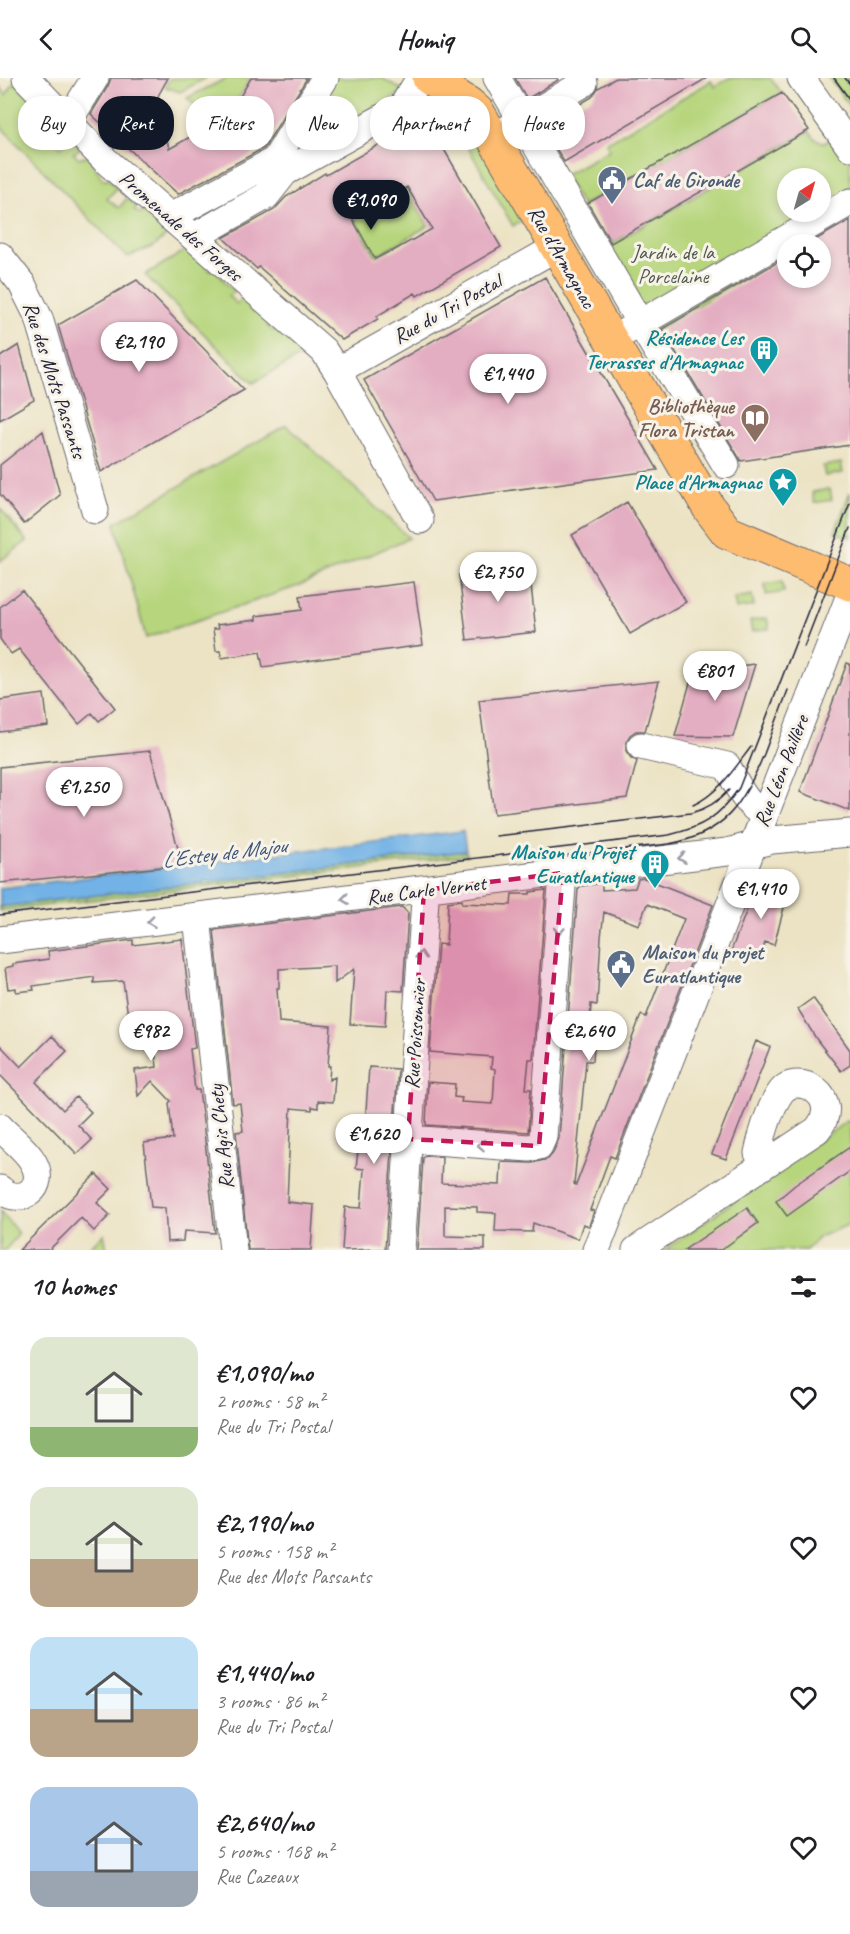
<!DOCTYPE html>
<html lang="en">
<head>
<meta charset="utf-8">
<style>
	:root { --surface:#fff; --page:#f2f2f2; --text:#202124; --muted:#757577; --accent:#111827 }
	body { margin:0; font-family:Caveat,sans-serif; background:var(--page); color:var(--text); height:100vh; display:flex; flex-direction:column; font-size:22px; white-space:nowrap }
	* { box-sizing:border-box; margin:0 }
	p { font-size:20px; color:var(--muted) }
	.icon { flex:none; width:33px; height:33px; fill:none; stroke:currentColor; stroke-width:2; stroke-linecap:round; stroke-linejoin:round }
	.map { position:relative; height:1172px; overflow:hidden }
	.side { display:flex; flex-direction:column; background:var(--surface); flex:1 }
	.side>* { flex:none }
	.guide { position:absolute; left:18px; top:18px; width:814px; height:54px; display:flex; gap:12px }
	.needle { width:39px; rotate:37deg }
	.tools { position:absolute; left:777px; top:90px; display:grid; gap:12px }
	.tools a { display:grid; place-items:center; width:54px; height:54px; border-radius:50%; background:var(--surface); box-shadow:0 3px 9px #0003; font-size:30px }
	.price { position:absolute; translate:-50% -51px; padding:0 14px; border-radius:21px; background:#fff; color:#222; font-size:20px; line-height:39px; filter:drop-shadow(0 2px 3px #0008) }
	.price::after { content:''; position:absolute; left:50%; top:36px; width:18px; height:14px; margin-left:-9px; background:inherit; clip-path:polygon(0 0,100% 0,50% 100%) }
	.price.on { background:var(--accent); color:#fff }
	ul { padding:0; list-style:none }
	li { display:flex; align-items:center; gap:18px; height:150px; padding:0 30px }
	li span { display:grid; place-items:center; flex:none; width:168px; height:120px; border-radius:18px; color:#555 }
	li>.icon { margin-inline-start:auto }
	span .icon { width:72px; height:72px; fill:#fffc; stroke-width:1 }
	li b { font-size:26px }
	h2 { display:flex; justify-content:space-between; align-items:center; height:72px; padding:0 30px; font-size:26px }
	.tag { padding:0 21px; border-radius:24px; background:var(--surface); box-shadow:0 3px 9px #0003; font-size:21px; line-height:54px }
	.tag.on { background:var(--accent); color:#fff }
	header { display:flex; justify-content:space-between; align-items:center; height:78px; padding:0 30px; background:var(--surface); font-size:27px; font-weight:800 }
	.map>svg:first-child { display:block }
	.green { fill:#b6d57c; stroke:#6c7c5c; stroke-width:1.5; fill-rule:evenodd }
	.water { fill:#72b2e6; stroke:#4a6a90; stroke-width:1.5 }
	.building { fill:#e4aec2; fill-rule:evenodd }
	.lines { fill:none; stroke-linecap:round; stroke-linejoin:round }
	.minor-casing { stroke:#69666b; stroke-width:29 }
	.major-casing { stroke:#69666b; stroke-width:35 }
	.minor { stroke:#fff; stroke-width:27 }
	.major { stroke:#fdbc70; stroke-width:33 }
	.tram { stroke:#22223b; stroke-width:1.5 }
	.oneway { stroke:#9c9ca7 }
	.marked { fill:#c2185b; fill-opacity:0.2; stroke:#c2185b; stroke-width:4.5; stroke-dasharray:12 8; stroke-linejoin:round }
	.labels { text-anchor:middle; dominant-baseline:central; stroke-width:6; stroke-linejoin:round; paint-order:stroke }
	.service-label { font-size:21px; font-weight:bold; fill:#4e5e75; stroke:#f7f3e8; text-anchor:start }
	.street-label { font-size:21px; fill:#22223b; stroke:#f7f3e8 }
	.park-label { font-size:21px; fill:#4e584e; stroke:#f7f3e8 }
	.culture-label { font-size:21px; font-weight:bold; fill:#0d838f; stroke:#f7f3e8; text-anchor:end }
	.education-label { font-size:21px; font-weight:bold; fill:#785e54; stroke:#f7f3e8; text-anchor:end }
	.water-label { font-size:22px; font-style:italic; fill:#3e5477; stroke:#f7f3e8 }
</style>
</head>
<body>
<header><svg class="icon" aria-label="back" viewBox="0 0 24 24"><path d="M15 5l-7 7 7 7"/></svg>Homiq<svg class="icon" aria-label="search" viewBox="0 0 24 24"><circle cx="10" cy="10" r="6"/><path d="M15 15l6 6"/></svg></header>
<div class="map">
<svg width="850" height="1172" viewBox="0 0 850 1172">
	<rect width="100%" height="100%" fill="#f7f3e8"/>
	<filter id="ink" filterUnits="userSpaceOnUse"><feTurbulence type="fractalNoise" baseFrequency=".0167" numOctaves="2"/><feDisplacementMap in="SourceGraphic" scale="12" xChannelSelector="R" yChannelSelector="G"/><feConvolveMatrix kernelMatrix="1 2 1 2 8 2 1 2 1" color-interpolation-filters="sRGB"/></filter>
	<filter id="wash" filterUnits="userSpaceOnUse"><feTurbulence type="fractalNoise" baseFrequency=".008" numOctaves="4" result="noise"/><feDisplacementMap in="SourceGraphic" scale="24" xChannelSelector="R" yChannelSelector="G"/><feGaussianBlur stdDeviation="1.35" result="paint"/><feColorMatrix in="noise" values="0 0 0 0 0 0 0 0 0 0 0 0 0 0 0 0 0 1.4 0 .05"/><feComposite in="paint" operator="in"/></filter>
	<g filter="url(#wash)">
		<rect width="100%" height="100%" fill="#ece3c4"/>
		<path class="green" d="M170,0h36l-26,14 -15,-5z
			M227,0h24l-22,37 -16,7 -26,-24z
			M333,0h49l22,13 -45,28 -3,-3 -58,33 -1,-2z
			M728,0h42l12,15 -200,113 -18,-31 45,-25 -3,-7 105,-62 4,6z
			M829,0h21v29z
			M16,1l44,55 -7,7 8,6 11,-11 8,13 -7,4 6,5 9,-2 15,24 5,-2 9,10 -10,11 12,9 8,-10 10,8 -3,4 6,4 3,-4 8,10 4,-4 12,19 -13,11 -26,11 -7,-6 -121,-125v-40l6,9z
			M439,19l21,14 65,108 -12,7z
			M809,53l5,7 10,5 12,-6 14,19v56l-198,121 -46,-86zM788,100h32v34h-32z
			M407,111l21,37 -52,30 -22,-37z
			M191,169l19,24 4,-4 12,16 9,8 -7,5 9,8 10,-10 7,4 -6,8 5,6 3,-4 19,13 -8,5 6,5 4,-3 21,17 -1,2 4,9 -48,27 -108,-108z
			M286,347l123,113 -108,47 -155,53 -31,-115z
			M841,385l2,10 -18,3 -2,-10z
			M830,411l2,11 -18,3 -2,-11z
			M850,414v45l-15,-5z
			M0,430l27,33 -27,20z
			M782,503l2,11 -18,3 -1,-11z
			M752,517l2,11 -18,3 -2,-11z
			M767,540l2,11 -17,3 -2,-11z
			M466,773l1,4 -467,56v-4z
			M847,1043l3,1v102l-31,13 -13,13h-141z
			M0,1133l19,23 -14,16h-5z
			M104,1156l3,16h-21z"/>
		<path class="water" d="M463,753l3,20 -466,56v-19z"/>
		<g id="blocks">
			<path class="building" d="M111,0h57l-10,18 11,53 60,-34 22,-37h56l-43,70 -86,46 -87,-80 17,-28z
				M515,0h42l1,2 -31,19z
				M616,0h91l-143,84 -21,-36 49,-29 6,-9z
				M782,15l27,37 -198,113 -23,-40z
				M421,32l80,137 -84,49 -2,-3 -38,23 1,3 -36,21 -83,-73 -2,2 -34,-31 51,-28 12,-13 39,-24 1,2 56,-32 -3,-5 31,-17zM407,109l25,42 -41,23 -1,-1 -15,8 -23,-41z
				M850,142v225l-109,16 -79,-132 126,-73v22h32v-34h-12z
				M545,199l113,193 -225,31 -69,-121z
				M137,202l107,110 -143,82 -43,-147z
				M19,267l15,55 -34,20v-63z
				M43,353l17,64 -36,29 -24,-30v-29z
				M627,424l59,100 -56,32 -58,-99z
				M529,488l7,66 -69,8 -8,-65z
				M414,504l9,63 -160,22 -3,-15 -38,6 -2,-7h-4l-3,-22h5l-1,-4 39,-5v-4l46,-6 -2,-14z
				M22,512l93,118 -16,13 -7,-8 -13,11 -60,-75 -8,5 -11,-15v-32z
				M847,585l3,1v147l-50,-19z
				M755,586l-22,73 -58,-1 18,-64z
				M659,603l-14,50h-9l-6,4 -4,7v9l5,7 6,3 -10,37 -133,16 -15,-114z
				M44,616l4,32 -48,6v-32z
				M150,673l33,114 -183,18v-116z
				M644,800l69,27 -98,253 -5,-2 -20,54 4,1 -5,15 -6,-2 -5,15 -45,-16 -1,9 -37,-1 1,-18 -19,-1v-5l-32,-1v30l40,1v13h-68l6,-92 2,-2 17,1 -1,26 59,2 1,-23 31,1 16,-4 5,-6 6,-15 19,-249 3,-3 21,-3v7l33,-2 3,-9zM647,826l37,15 -38,98 -5,-2 -65,170 -2,-1 12,-123h7l2,-28h-6l2,-29 6,1 4,-68 3,-25 35,13z
				M758,803l31,8 -15,56 -9,-3 -5,19 -29,-10z
				M546,812l-13,169h-4l-3,30h5l-3,43 -102,-7 2,-43 27,2 -1,13 8,1 -1,4 32,2 2,-35 -4,-1 1,-11 -62,-5 8,-108 8,1 2,-43 14,-2v3l49,2 1,-11h18v-2z
				M402,829l6,6 -5,78 -16,-1 -2,36 -35,-2 4,-55 -19,14v-17l-56,3v19h-2l2,34 52,4 -3,40h2l-1,14 6,-3 -2,25 -15,-1v7l-6,-1v3l-21,-2 -4,94 27,3 -3,45h-63l-12,-118 7,-1 -3,-28 -7,1 -19,-174z
				M182,861l13,109 -5,1 5,41h4l3,23 13,120 -31,-2 -1,10 -16,1 -2,-34 -14,-1 -7,-64 29,-4 -4,-36 2,-2 -19,-20 -14,15 -3,-26 22,-3 -5,-41 -10,1 -1,-5 -12,1 -6,-42 -29,2v-6l-61,9 1,4 -18,2v-4l-8,1 -3,-21 8,-2v-2l36,-5 -1,-8 85,-11v5z
				M813,920l37,52v15l-9,6 -24,-31 -19,-31z
				M52,958l15,15 -31,31 27,28 13,-13 15,15 -13,13 14,15 -15,14 -77,-79v-30l21,22z
				M756,963l14,6 -44,112 -14,-5z
				M369,989l29,2 -13,180 -43,1 3,-43 16,1 3,-39 -8,-1 5,-44 4,1z
				M850,1069v24l-63,45 -11,-15 19,-16z
				M96,1096l15,15 -14,14 13,12 -16,16 -13,-13 -32,32h-30z
				M747,1130l11,15 -37,27h-37z"/>
		</g>
	</g>
	<g filter="url(#ink)">
		<use href="#blocks" fill-opacity="0" stroke="#69666b" stroke-width="1.5"/>
		<g class="lines">
			<g class="minor-casing">
				<path id="minor" d="M26,0l78,81 220,192 13,20 83,149
					M497,0l143,245 86,142
					M801,0l49,69
					M68,44l27,-44
					M507,51l77,-46
					M275,82l10,12 117,-65 18,-29
					M170,139l105,-57 50,-82
					M194,159l72,-41 19,-24
					M0,178l22,28 17,34 56,192
					M625,254l225,-130
					M337,293l220,-124
					M641,668l86,20c10,18 18,39 37,48
					M197,839l36,333
					M0,862l727,-88 45,-12 78,-7
					M0,1049c10,11 26,22 33,35 15,25 -12,46 -33,27
					M408,1061l121,9 10,-2 4,-9 20,-264
					M401,1172l24,-350 -1,-10
					M596,1172l254,-655
					M636,1172l181,-120c28,-33 -20,-60 -36,-38 -11,15 -19,43 -23,61l7,11"/>
			</g>
			<g class="major-casing">
				<path id="major" d="M429,0l40,26 9,8 231,396 18,24 123,52"/>
			</g>
			<use href="#minor" class="minor"/>
			<use href="#major" class="major"/>
			<path class="tram" d="M834,0l16,22
				M845,0l5,6
				M804,569l46,-119
				M693,727c26,-12 41,-36 58,-58
				M496,758l195,-23c16,-4 27,-11 38,-23
				M527,782l142,-16c56,-10 75,-41 95,-90 8,-21 16,-43 24,-64
				M0,837l669,-80c34,-8 50,-18 70,-47l111,-285"/>
		</g>
		<defs><path id="oneway-chevron" d="M-2-3.5L2.5 0L-2 3.5" fill="none" stroke-width="1.6" stroke-linecap="round" stroke-linejoin="round" transform="scale(1.5)"/></defs>
		<g class="oneway">
			<use href="#oneway-chevron" transform="translate(682 780) rotate(173)"/>
			<use href="#oneway-chevron" transform="translate(345 821) rotate(173)"/>
			<use href="#oneway-chevron" transform="translate(151 844) rotate(173)"/>
			<use href="#oneway-chevron" transform="translate(559 853) rotate(94)"/>
			<use href="#oneway-chevron" transform="translate(421 877) rotate(-86)"/>
			<use href="#oneway-chevron" transform="translate(481 1067) rotate(-176)"/>
		</g>
	</g>
	<path class="marked" d="M563,795l-24,273 -131,-7 16,-249z"/>
	<defs>
		<g id="civic-pin" transform="scale(1.5)"><path d="M0 17L-7.5 6A9.5 9.5 0 1 1 7.5 6Z" fill="#5c6f8a" stroke="#f7f3e8"/><path d="M-.6-6.5H3V-4.5H.6V-3L4-1V1h2V6H-6V1h2V-1L-.6-3ZM-1.2 2.5V6h2.4V2.5Z" fill="#fff"/></g>
		<g id="building-pin" transform="scale(1.5)"><path d="M0 17L-7.5 6A9.5 9.5 0 1 1 7.5 6Z" fill="#0f9aa8" stroke="#f7f3e8"/><path d="M-4-6H4V6H1V3H-1V6H-4ZM-2.5-4.3h1.7v1.8h-1.7ZM.8-4.3h1.7v1.8H.8ZM-2.5-1h1.7V.8h-1.7ZM.8-1h1.7V.8H.8Z" fill="#fff"/></g>
		<g id="library-pin" transform="scale(1.5)"><path d="M0 17L-7.5 6A9.5 9.5 0 1 1 7.5 6Z" fill="#8d6e63" stroke="#f7f3e8"/><path d="M-6-4Q-3-5.5-.7-3.5V5Q-3 3-6 4ZM6-4Q3-5.5 .7-3.5V5Q3 3 6 4Z" fill="#fff"/></g>
		<g id="sight-pin" transform="scale(1.5)"><path d="M0 17L-7.5 6A9.5 9.5 0 1 1 7.5 6Z" fill="#0f9aa8" stroke="#f7f3e8"/><path d="M0-6L1.8-2.2L6-1.7L2.9 1.2L3.7 5.4L0 3.3L-3.7 5.4L-2.9 1.2L-6-1.7L-1.8-2.2Z" fill="#fff"/></g>
	</defs>
	<g fill-rule="evenodd">
		<use href="#civic-pin" x="612" y="102"/>
		<use href="#building-pin" x="764" y="272"/>
		<use href="#library-pin" x="755" y="340"/>
		<use href="#sight-pin" x="783" y="404"/>
		<use href="#building-pin" x="655" y="786"/>
		<use href="#civic-pin" x="621" y="886"/>
	</g>
	<g class="labels">
		<g class="service-label">
			<text x="633" y="102">Caf de Gironde</text>
			<text x="642" y="874">Maison du projet<tspan x="642" dy="24">Euratlantique</tspan></text>
		</g>
		<g class="street-label">
			<text transform="translate(181 148) rotate(41)">Promenade des Forges</text>
			<text transform="translate(562 179) rotate(60)">Rue d'Armagnac</text>
			<text transform="translate(447 231) rotate(-29)">Rue du Tri Postal</text>
			<text transform="translate(55 302) rotate(72)">Rue des Mots Passants</text>
			<text transform="translate(781 693) rotate(-69)">Rue Léon Paillère</text>
			<text transform="translate(426 812) rotate(-7)">Rue Carle Vernet</text>
			<text transform="translate(415 956) rotate(-86)">Rue Poissonnier</text>
			<text transform="translate(221 1059) rotate(-96)">Rue Agis Chety</text>
		</g>
		<g class="park-label">
			<text x="673" y="174">Jardin de la<tspan x="673" dy="24">Porcelaine</tspan></text>
		</g>
		<g class="culture-label">
			<text x="743" y="260">Résidence Les<tspan x="743" dy="24">Terrasses d'Armagnac</tspan></text>
			<text x="762" y="404">Place d'Armagnac</text>
			<text x="634" y="774">Maison du Projet<tspan x="634" dy="24">Euratlantique</tspan></text>
		</g>
		<g class="education-label">
			<text x="734" y="328">Bibliothèque<tspan x="734" dy="24">Flora Tristan</tspan></text>
		</g>
		<g class="water-label">
			<text transform="translate(224 775) rotate(-7)">L'Estey de Majou</text>
		</g>
	</g>
</svg>
<div class="tools">
<a><svg class="needle" viewBox="-14 -14 28 28"><path d="M0-13l5 13h-10z" fill="#e53935"/><path d="M0 13l5-13h-10z" fill="#757577"/></svg></a>
<a><svg class="icon" aria-label="locate" viewBox="0 0 24 24"><circle cx="12" cy="12" r="6"/><path d="M12 2v4M12 18v4M2 12h4M18 12h4"/></svg></a>
</div>
<b class="price on" style="left:371px;top:153px">€1,090</b>
<b class="price" style="left:139px;top:295px">€2,190</b>
<b class="price" style="left:508px;top:327px">€1,440</b>
<b class="price" style="left:498px;top:525px">€2,750</b>
<b class="price" style="left:715px;top:624px">€801</b>
<b class="price" style="left:84px;top:740px">€1,250</b>
<b class="price" style="left:761px;top:842px">€1,410</b>
<b class="price" style="left:151px;top:984px">€982</b>
<b class="price" style="left:589px;top:984px">€2,640</b>
<b class="price" style="left:374px;top:1087px">€1,620</b>
<div class="guide">
<a class="tag">Buy</a>
<a class="tag on">Rent</a>
<a class="tag">Filters</a>
<a class="tag">New</a>
<a class="tag">Apartment</a>
<a class="tag">House</a>
</div>
</div>
<section class="side">
<h2>10 homes<svg class="icon" aria-label="filters" viewBox="0 0 24 24"><path d="M4 7h16M4 17h16"/><circle cx="9" cy="7" r="2"/><circle cx="15" cy="17" r="2"/></svg></h2>
<ul>
<li><span style="background:linear-gradient(#dfe7d0 75%,#8fb573 0)"><svg class="icon" aria-label="home" viewBox="0 0 24 24"><path d="M3 11l9-7 9 7M6 9v11h12V9"/></svg></span><div><b>€1,090/mo</b><p>2 rooms · 58 m²</p><p>Rue du Tri Postal</p></div><svg class="icon" aria-label="heart" viewBox="0 0 24 24"><path d="M12 20l-8-8c-3-5 5-10 8-4 3-6 11-1 8 4z"/></svg></li>
<li><span style="background:linear-gradient(#dfe7d0 60%,#b9a48a 0)"><svg class="icon" aria-label="home" viewBox="0 0 24 24"><path d="M3 11l9-7 9 7M6 9v11h12V9"/></svg></span><div><b>€2,190/mo</b><p>5 rooms · 158 m²</p><p>Rue des Mots Passants</p></div><svg class="icon" aria-label="heart" viewBox="0 0 24 24"><path d="M12 20l-8-8c-3-5 5-10 8-4 3-6 11-1 8 4z"/></svg></li>
<li><span style="background:linear-gradient(#bfe0f5 60%,#b9a48a 0)"><svg class="icon" aria-label="home" viewBox="0 0 24 24"><path d="M3 11l9-7 9 7M6 9v11h12V9"/></svg></span><div><b>€1,440/mo</b><p>3 rooms · 86 m²</p><p>Rue du Tri Postal</p></div><svg class="icon" aria-label="heart" viewBox="0 0 24 24"><path d="M12 20l-8-8c-3-5 5-10 8-4 3-6 11-1 8 4z"/></svg></li>
<li><span style="background:linear-gradient(#a9c7e8 70%,#9aa5b1 0)"><svg class="icon" aria-label="home" viewBox="0 0 24 24"><path d="M3 11l9-7 9 7M6 9v11h12V9"/></svg></span><div><b>€2,640/mo</b><p>5 rooms · 168 m²</p><p>Rue Cazeaux</p></div><svg class="icon" aria-label="heart" viewBox="0 0 24 24"><path d="M12 20l-8-8c-3-5 5-10 8-4 3-6 11-1 8 4z"/></svg></li>
</ul>
</section>
</body>
</html>
